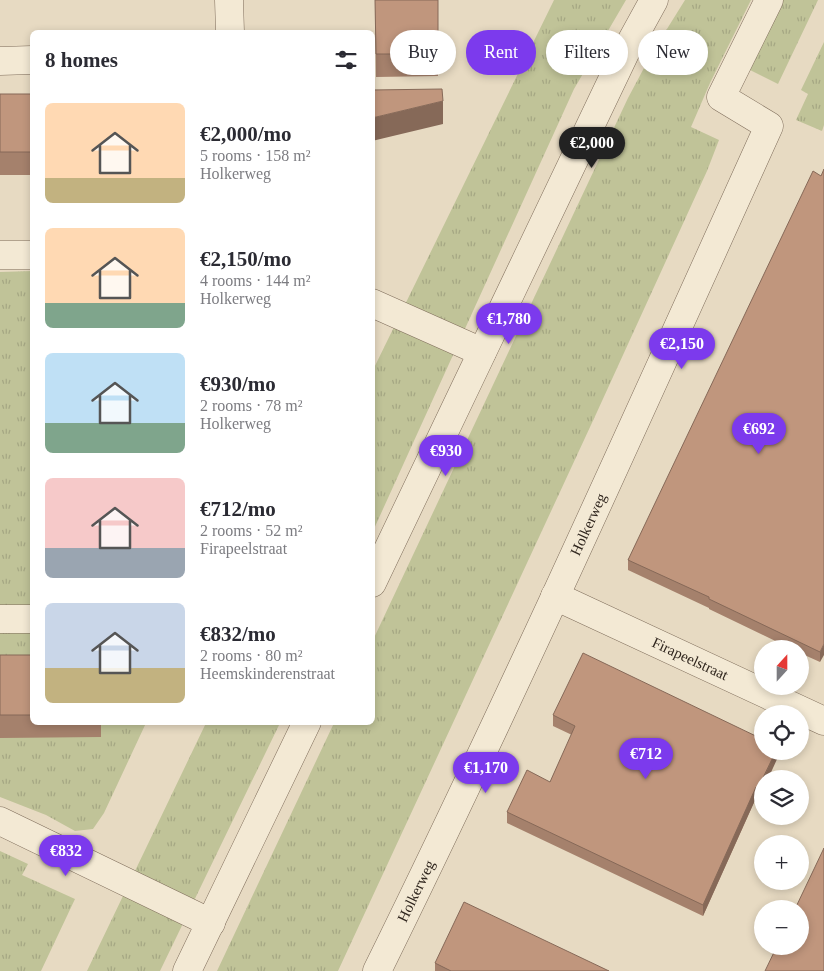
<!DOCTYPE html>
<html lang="en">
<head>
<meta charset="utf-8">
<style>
	:root { --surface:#fff; --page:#f2f2f3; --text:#2b2b33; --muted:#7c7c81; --accent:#7c3aed }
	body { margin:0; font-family:Georgia,serif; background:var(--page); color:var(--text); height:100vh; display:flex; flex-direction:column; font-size:19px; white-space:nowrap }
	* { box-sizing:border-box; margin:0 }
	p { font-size:16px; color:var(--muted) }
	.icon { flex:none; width:28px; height:28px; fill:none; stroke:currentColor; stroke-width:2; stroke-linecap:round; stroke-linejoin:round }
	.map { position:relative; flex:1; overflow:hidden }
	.sheet { position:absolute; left:30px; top:30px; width:345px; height:695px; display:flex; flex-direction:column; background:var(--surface); border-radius:8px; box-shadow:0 2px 8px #0003 }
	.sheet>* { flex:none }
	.guide { position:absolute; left:390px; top:30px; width:359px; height:45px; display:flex; gap:10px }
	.needle { width:32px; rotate:21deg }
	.controls { position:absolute; left:754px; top:640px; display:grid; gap:10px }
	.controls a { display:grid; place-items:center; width:55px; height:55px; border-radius:50%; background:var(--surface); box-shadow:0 2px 8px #0003; font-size:25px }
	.price { position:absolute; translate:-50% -42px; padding:0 11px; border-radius:18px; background:var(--accent); color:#fff; font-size:16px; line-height:32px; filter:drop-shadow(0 1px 2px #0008) }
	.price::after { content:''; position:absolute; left:50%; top:30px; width:15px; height:11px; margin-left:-8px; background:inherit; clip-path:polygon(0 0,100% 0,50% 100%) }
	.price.selected { background:#222; color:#fff }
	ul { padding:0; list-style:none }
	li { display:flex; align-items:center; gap:15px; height:125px; padding:0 15px }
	li span { display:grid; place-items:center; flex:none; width:140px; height:100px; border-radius:8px; color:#555 }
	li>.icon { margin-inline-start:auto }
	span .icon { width:60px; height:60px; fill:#fffc; stroke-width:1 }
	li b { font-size:21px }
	h2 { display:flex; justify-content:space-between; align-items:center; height:60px; padding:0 15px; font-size:21px }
	.tag { padding:0 18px; border-radius:22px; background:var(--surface); box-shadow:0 2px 8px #0003; font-size:18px; line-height:45px }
	.tag.selected { background:var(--accent); color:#fff }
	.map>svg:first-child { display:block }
	.grass { fill:url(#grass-tufts) }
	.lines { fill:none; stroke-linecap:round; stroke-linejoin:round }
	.minor-casing { stroke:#7f6d5b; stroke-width:29 }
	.minor { stroke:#f3e9d4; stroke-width:28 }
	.wall { fill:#a5816c }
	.shaded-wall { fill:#866958 }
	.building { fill:#c0967d; stroke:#866958 }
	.labels { text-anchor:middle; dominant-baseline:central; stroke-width:4; stroke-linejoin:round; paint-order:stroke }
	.street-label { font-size:15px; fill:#30261e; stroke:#f0e5d0 }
</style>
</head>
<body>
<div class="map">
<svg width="824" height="971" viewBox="0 0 824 971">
	<defs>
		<pattern id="grass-tufts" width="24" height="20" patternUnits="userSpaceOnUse" patternTransform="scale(1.25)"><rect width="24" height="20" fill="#c0c398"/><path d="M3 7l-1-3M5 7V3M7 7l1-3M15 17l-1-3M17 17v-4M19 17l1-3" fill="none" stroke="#a5a783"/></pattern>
	</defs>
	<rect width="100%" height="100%" fill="#e7dac2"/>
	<path class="grass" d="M554,0h72l-52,89 -201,442 -1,-159z
		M685,0h66l-41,83 -19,44 28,13 -12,31 -110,241 -259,559h-121l117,-248 38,-1 1,-82 255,-542 24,-45z
		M780,0h38l-40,84 -30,-15z
		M824,42v83l-2,6 -26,-11 12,-26 -7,-4z
		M32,271v451l114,1 -42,90 -11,16 -18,2 -29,-16 -46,-18v-525z
		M206,723h74l-120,248h-73z
		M0,851l28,13 -6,11 53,24 -34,72h-41z"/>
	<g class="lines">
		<g class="minor-casing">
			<g id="minor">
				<path d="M229,0l1,32"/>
				<path d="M0,61l32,-1"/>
				<path d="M0,255h32"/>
				<path d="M372,303l110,49"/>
				<path d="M372,583l254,-532 28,-51"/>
				<path id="s1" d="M555,596l269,125"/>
				<path d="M0,619h32"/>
				<path d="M0,821l211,102"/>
				<path d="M187,971l120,-249"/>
				<path id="s2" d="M377,971c137,-278 264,-562 392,-845l-48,-29 48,-97"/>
			</g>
		</g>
		<use href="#minor" class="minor"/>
	</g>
	<path class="wall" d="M375,0h63v76l-62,1z
		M0,94h32v81h-32z
		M821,176l-1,486 -20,-9v-4h-8l-83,-40v-1l-81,-38v-10z
		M0,655h32v67h69v15l-101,1z
		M553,715l225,36v6l-16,22v11l-4,9 -2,-1 -53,118 -196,-93v-11l43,-30 22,-47 -19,-9z
		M435,963l174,8h-174z"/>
	<path class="shaded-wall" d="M443,101v23l-71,17v-23z
		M824,644v11l-4,7v-10z
		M776,751h2v6l-10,22h-5z
		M762,779v11l-4,9v-11z
		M756,787v11l-53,118v-11z"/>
	<path class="building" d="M375,0h63v54h-62z
		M442,89l1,12 -71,17v-28z
		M0,94h32v58h-32z
		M824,169v475l-4,8 -111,-53v-2l-81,-37 185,-389 8,5z
		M583,653l179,86v12h14l-18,37 -2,-1 -53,118 -196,-93 20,-42 23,12 25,-56 -22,-11z
		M0,655h32v60h-32z
		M824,848v123h-59l12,-25h23v-37h-5z
		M464,902l145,69h-158l-16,-8z"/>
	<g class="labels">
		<g class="street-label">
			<text stroke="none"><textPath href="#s2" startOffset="494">Holkerweg</textPath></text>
			<text stroke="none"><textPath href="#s1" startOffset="149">Firapeelstraat</textPath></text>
			<text stroke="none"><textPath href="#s2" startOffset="89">Holkerweg</textPath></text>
		</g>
	</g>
</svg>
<div class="controls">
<a><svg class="needle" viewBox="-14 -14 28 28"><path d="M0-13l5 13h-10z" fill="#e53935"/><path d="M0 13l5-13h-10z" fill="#7c7c81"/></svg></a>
<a><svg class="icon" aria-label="locate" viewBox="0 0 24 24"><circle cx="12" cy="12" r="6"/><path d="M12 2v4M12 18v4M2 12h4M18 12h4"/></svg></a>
<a><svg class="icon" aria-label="layers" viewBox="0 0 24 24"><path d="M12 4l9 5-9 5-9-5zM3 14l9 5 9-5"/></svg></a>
<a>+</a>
<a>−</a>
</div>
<b class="price selected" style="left:592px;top:169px">€2,000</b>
<b class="price" style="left:509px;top:345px">€1,780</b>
<b class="price" style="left:682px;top:370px">€2,150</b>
<b class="price" style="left:759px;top:455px">€692</b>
<b class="price" style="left:446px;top:477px">€930</b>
<b class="price" style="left:646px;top:780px">€712</b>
<b class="price" style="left:486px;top:794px">€1,170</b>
<b class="price" style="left:66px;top:877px">€832</b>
<div class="guide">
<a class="tag">Buy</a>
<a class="tag selected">Rent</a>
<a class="tag">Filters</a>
<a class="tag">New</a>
</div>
<section class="sheet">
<h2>8 homes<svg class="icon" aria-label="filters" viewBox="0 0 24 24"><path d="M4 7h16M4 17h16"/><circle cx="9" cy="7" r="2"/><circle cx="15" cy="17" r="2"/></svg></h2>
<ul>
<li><span style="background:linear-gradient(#ffd9b3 75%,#c2b280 0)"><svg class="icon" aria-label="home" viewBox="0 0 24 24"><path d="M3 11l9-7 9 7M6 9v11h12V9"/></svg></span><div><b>€2,000/mo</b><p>5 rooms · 158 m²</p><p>Holkerweg</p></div></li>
<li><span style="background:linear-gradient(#ffd9b3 75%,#7fa58c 0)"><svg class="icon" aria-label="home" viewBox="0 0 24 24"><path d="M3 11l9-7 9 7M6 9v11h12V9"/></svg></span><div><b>€2,150/mo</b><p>4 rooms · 144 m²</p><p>Holkerweg</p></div></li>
<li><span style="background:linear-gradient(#bfe0f5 70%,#7fa58c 0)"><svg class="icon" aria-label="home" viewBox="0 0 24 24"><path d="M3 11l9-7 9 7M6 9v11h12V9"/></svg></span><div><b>€930/mo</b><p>2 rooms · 78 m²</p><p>Holkerweg</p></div></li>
<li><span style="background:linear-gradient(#f6c9c9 70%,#9aa5b1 0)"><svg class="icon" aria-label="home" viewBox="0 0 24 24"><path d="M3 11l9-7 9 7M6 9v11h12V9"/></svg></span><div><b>€712/mo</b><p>2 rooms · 52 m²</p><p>Firapeelstraat</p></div></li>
<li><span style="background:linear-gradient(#c9d6e8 65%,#c2b280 0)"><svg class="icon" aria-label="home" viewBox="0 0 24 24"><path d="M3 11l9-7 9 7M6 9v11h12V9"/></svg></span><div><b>€832/mo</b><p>2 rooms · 80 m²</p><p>Heemskinderenstraat</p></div></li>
</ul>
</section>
</div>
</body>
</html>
